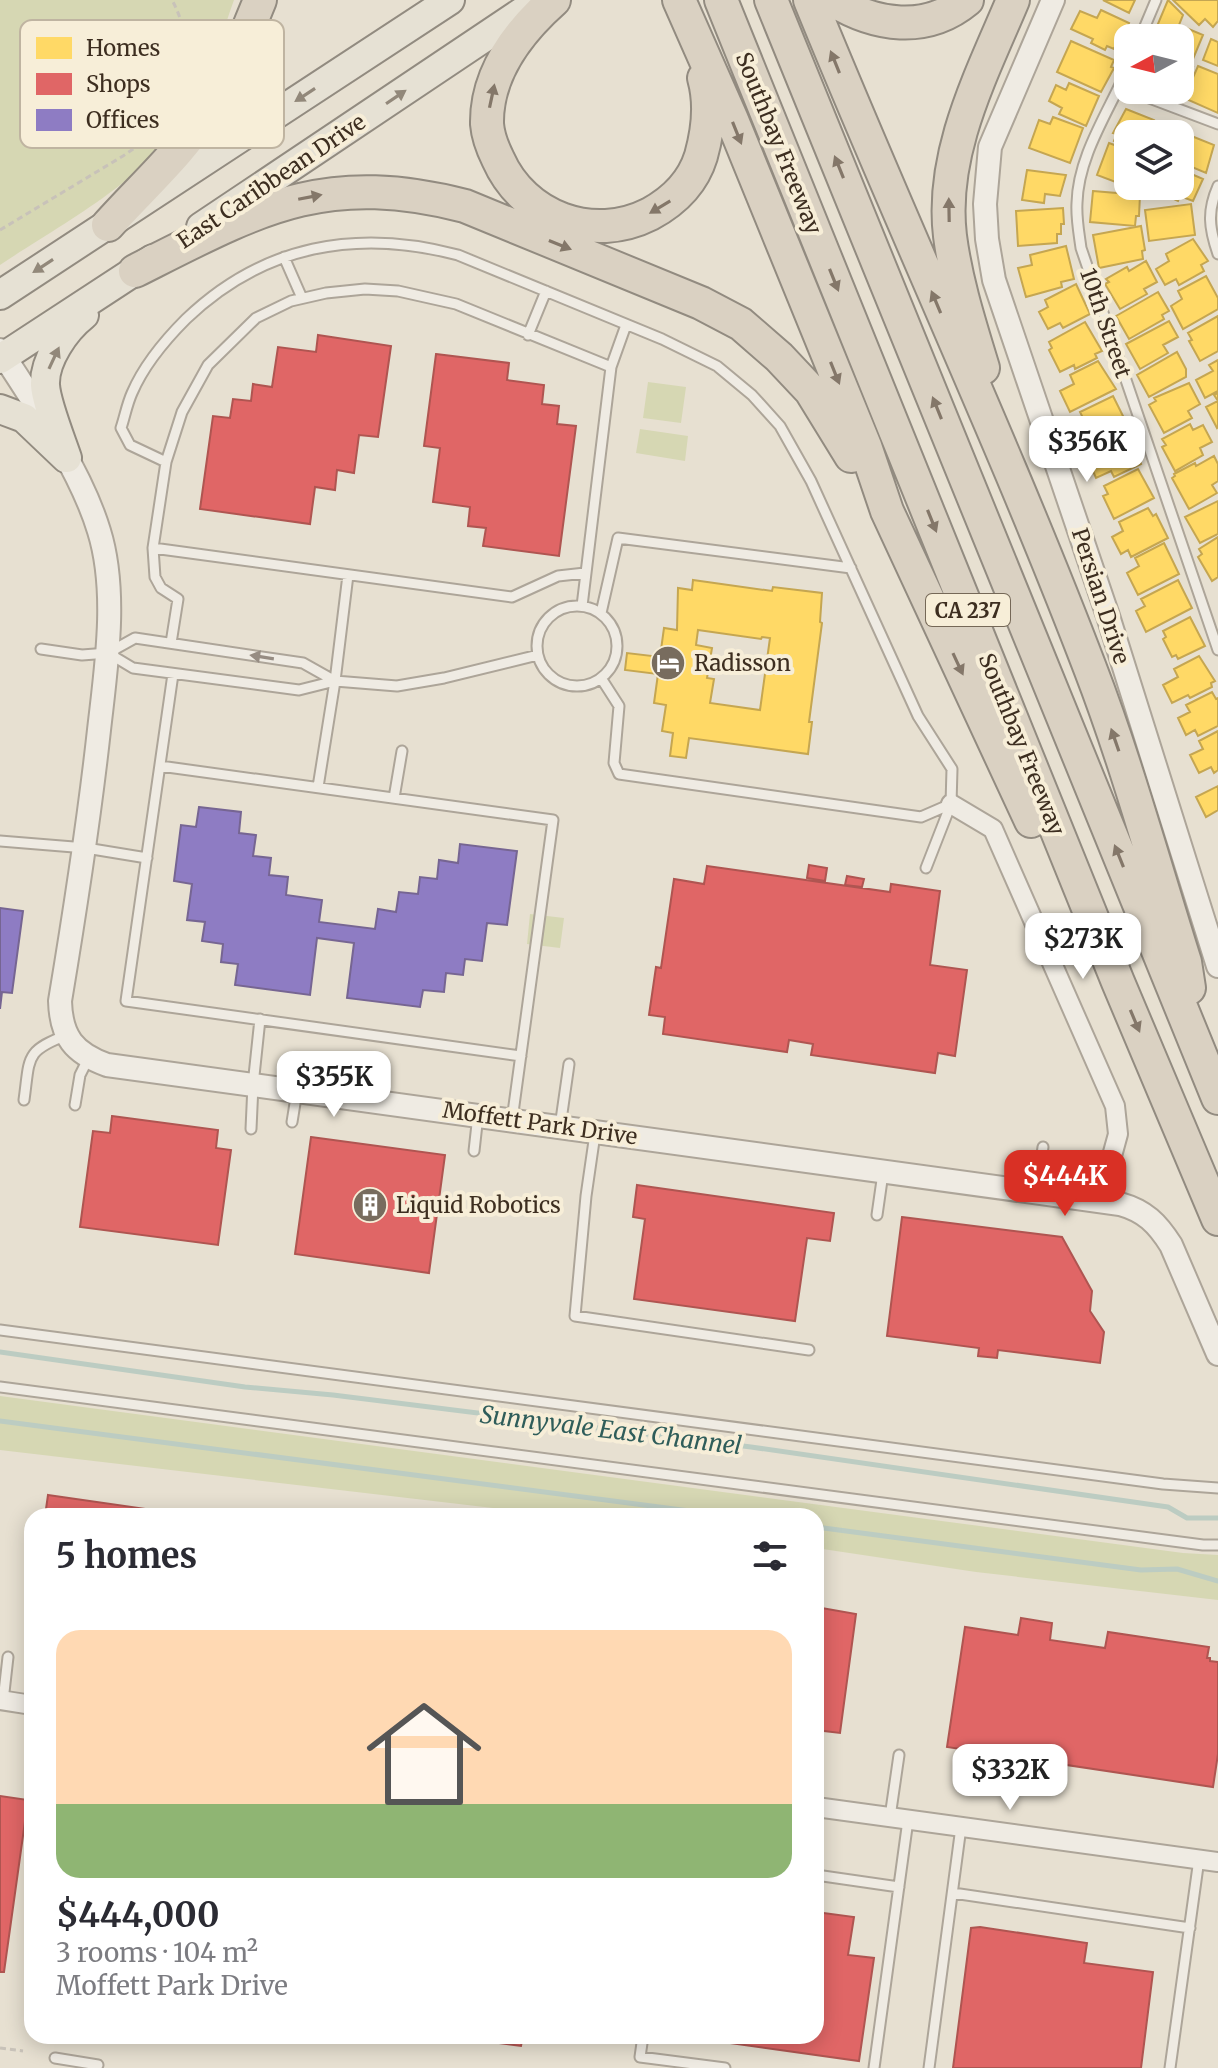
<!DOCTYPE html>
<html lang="en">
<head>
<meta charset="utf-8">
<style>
	:root { --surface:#fff; --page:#f2f2f3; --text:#2b2b33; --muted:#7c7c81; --line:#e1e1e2; --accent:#d93025 }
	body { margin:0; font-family:Merriweather,serif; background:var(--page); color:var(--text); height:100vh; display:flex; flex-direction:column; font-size:30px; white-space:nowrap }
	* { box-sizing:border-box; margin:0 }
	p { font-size:26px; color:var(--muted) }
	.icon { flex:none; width:44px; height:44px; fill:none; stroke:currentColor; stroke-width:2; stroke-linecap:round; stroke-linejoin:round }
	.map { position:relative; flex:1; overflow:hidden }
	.drawer { position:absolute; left:24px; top:1508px; width:800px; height:536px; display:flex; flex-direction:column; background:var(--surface); border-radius:24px; box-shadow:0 4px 20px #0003 }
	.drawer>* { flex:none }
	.needle { width:52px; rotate:263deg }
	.controls { position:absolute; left:1114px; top:24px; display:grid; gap:16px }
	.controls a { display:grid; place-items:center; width:80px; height:80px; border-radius:16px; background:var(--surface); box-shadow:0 4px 20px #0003; font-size:40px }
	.price { position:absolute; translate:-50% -68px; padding:0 18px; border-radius:16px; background:#fff; color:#222; font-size:26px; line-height:52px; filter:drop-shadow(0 2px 4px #0008) }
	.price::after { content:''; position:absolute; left:50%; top:48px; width:24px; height:18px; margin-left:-12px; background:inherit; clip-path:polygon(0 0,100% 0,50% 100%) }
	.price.active { background:var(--accent); color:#fff }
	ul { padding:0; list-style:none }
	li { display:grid; align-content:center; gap:16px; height:424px; padding:0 32px }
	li+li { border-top:2px solid var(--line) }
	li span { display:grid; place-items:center; height:248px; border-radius:24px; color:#555 }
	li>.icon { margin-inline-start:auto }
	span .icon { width:144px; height:144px; fill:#fffc; stroke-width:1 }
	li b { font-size:34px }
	h2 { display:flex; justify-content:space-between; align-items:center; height:96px; padding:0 32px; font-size:34px }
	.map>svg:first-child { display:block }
	.green { fill:#d6d7b3 }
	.homes { fill:#ffd966; stroke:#c5a651; stroke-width:2; fill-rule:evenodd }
	.shops { fill:#e06666; stroke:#af5551; stroke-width:2 }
	.offices { fill:#8e7cc3; stroke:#766592; stroke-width:2 }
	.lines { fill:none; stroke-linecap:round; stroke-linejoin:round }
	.stream { stroke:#bcccc2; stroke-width:5 }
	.service-casing { stroke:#ada599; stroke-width:13 }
	.minor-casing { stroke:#ada599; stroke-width:22 }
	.tertiary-casing { stroke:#ada599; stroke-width:26 }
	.primary-casing { stroke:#928b80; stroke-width:32 }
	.motorway-casing { stroke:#928b80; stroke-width:36 }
	.path { stroke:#c8c2b9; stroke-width:3; stroke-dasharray:6 4; stroke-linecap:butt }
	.service { stroke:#efebe3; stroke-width:9 }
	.minor { stroke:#efebe3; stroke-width:18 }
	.tertiary { stroke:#efebe3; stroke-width:22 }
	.primary { stroke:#e6e1d4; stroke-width:28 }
	.motorway { stroke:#dad1c2; stroke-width:32 }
	.oneway { fill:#847769 }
	.oneway2 { fill:#92887a }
	.oneway3 { fill:#968c82 }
	.labels { text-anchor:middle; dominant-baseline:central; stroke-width:8; stroke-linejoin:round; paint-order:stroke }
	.shield { fill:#f7eed8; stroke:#756857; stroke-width:2 }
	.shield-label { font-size:20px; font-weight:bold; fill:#3d2e20 }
	.street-label { font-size:22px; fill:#3d2e20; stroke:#f7eed8 }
	.poi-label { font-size:22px; fill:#3d2e20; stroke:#f7eed8; text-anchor:start }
	.water-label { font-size:24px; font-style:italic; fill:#2f5d5a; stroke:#f7eed8 }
	.key { fill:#f7eed8; stroke:#bfb4a1; stroke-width:2 }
	.key-label { font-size:22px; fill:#3d2e20 }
</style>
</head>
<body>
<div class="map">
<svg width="1218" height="2068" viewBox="0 0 1218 2068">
	<rect width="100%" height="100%" fill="#e7e0d1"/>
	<path class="green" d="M0,0h234c-12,32 -22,73 -38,103 -39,71 -130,118 -196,162z
		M648,382l38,5 -5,36 -38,-5z
		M640,429l48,7 -3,25 -49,-8z
		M530,914l34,4 -4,30 -33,-4z
		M0,1396l1183,157 35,2v45l-242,-28 -160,-24v-32h-255l-561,-66z"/>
	<path class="homes" d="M1103,0h32l-6,13z
		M1168,0l15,15 -4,10 24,10 -10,24 -13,-5v-16h-28z
		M1173,0h45v21l-5,6 -8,-8 -6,6z
		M1101,10l28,13 -8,18 -3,-1 -4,9 -7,-3 -2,4 -14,-7 2,-4 -22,-10 9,-18 17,7z
		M1211,39l7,3v24l-15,-6z
		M1071,41l43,19 -3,7 3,1 -13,24 -44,-20z
		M1180,62l13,5 -9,21 -4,-1z
		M1198,66l20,8v39l-34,-15z
		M1069,83l30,13 -13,30 -27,-12 3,-6 -13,-7 7,-16 10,5z
		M1126,109l28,11 -2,7 12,7h-36v13l-14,-6 3,-7 -4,-1z
		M1053,117l30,11 -13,35 -41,-15 10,-28 11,4z
		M1184,133l30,12 -8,28 -26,-11v-23z
		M1109,143l19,7v36h7l-1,3 -37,-14z
		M1180,169l23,10 -10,22 -13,-5 -2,5 -11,-5 2,-5 -11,-5h22z
		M1027,170l39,5 -6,21 -15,-2 -1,9 -22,-3z
		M1093,191l47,4 -1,21h-3l-1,10 -45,-4z
		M1191,204l4,31 -46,6 -4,-31z
		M1063,208l1,16h-3v10h-4v9l-39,3 -2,-35z
		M1141,226l4,24 -3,1 1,8 -44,9 -6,-33z
		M1193,239l15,22 -7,4 3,6 -25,14 -3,-6 -11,6 -9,-16 13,-8 -3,-7z
		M1066,246l8,33 -13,3 1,5 -36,10 -8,-29 14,-3 -2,-10z
		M1146,261l11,21 -13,7 3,5 -27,15 -15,-25 4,-2 -3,-3 21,-12 2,4z
		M1206,276l12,22v11l-35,20 -12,-23 11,-7 -4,-8z
		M1076,284l14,30 -27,14 -3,-5 -12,6 -9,-17 9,-5 -3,-7z
		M1158,292l11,19 -7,4 2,4 -35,20 -13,-23z
		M1218,316v35l-18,10 -11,-20 3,-1 -4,-7z
		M1169,321l9,16 -15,8 5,8 -28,16 -14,-25z
		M1085,322l17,29 -7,3 2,4 -22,11 -1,-4 -14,7 -11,-22 3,-2 -3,-6z
		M1177,352l9,17v8l-37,20 -12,-22z
		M1218,360v31l-13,7 -9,-18 17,-9 -4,-6z
		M1098,361l18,28 -46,23 -10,-21 14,-7 -4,-9z
		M1189,383l11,21 -12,7 4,7 -28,15 -15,-28 7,-4 -2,-3z
		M1218,393v34l-1,1 -11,-21 12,-6 -4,-6z
		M1113,396l15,30 -44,22 -12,-22 12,-6 -4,-8z
		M1190,424l3,6 10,-5 9,17 -12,6 3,7 -28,16 -13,-24 4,-2 -4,-6z
		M1126,433l14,23 -2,1 3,7 -27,13 -3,-6 -15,7 -7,-16 14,-7 -4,-8z
		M1214,456l4,8v17l-6,4 5,8 -28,16 -17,-31 3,-2 -1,-2 21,-11 1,3z
		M1138,469l16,29 -40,21 -11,-23 5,-2 -4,-8z
		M1218,501v33l-18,9 -15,-26z
		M1148,508l5,8 3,-2 12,24 -37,19 -3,-7 -7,4 -9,-17 11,-6 -4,-9z
		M1218,537v40l-6,4 -14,-24 4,-3 -3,-5z
		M1164,543l15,31 -41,21 -11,-22 12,-7 -4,-8z
		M693,580l79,11 1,-4 49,6 -2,29 2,1 -13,99h3l-4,32 -119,-16 -3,20 -16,-2 3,-23 -11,-2 4,-26 -12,-2 4,-29 -33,-4 2,-17 33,4 4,-29 13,2 1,-42 14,2zM698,630l63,9 1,-2 8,1 -10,72 -50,-7 4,-24 -7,-1 5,-30 -16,-3z
		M1178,580l14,28 -46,24 -10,-21 9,-5 -4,-7z
		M1190,617l15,29 -27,13 -2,-4 -4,2 -9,-18 3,-2 -3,-6z
		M1199,656l16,25 -4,2 1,4 -22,11 -2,-3 -16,8 -9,-18 15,-8 -4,-8z
		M1212,692l4,7 2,-1v28l-20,10 -3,-6 -9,5 -8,-17 12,-6 -4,-7z
		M1218,731v39l-4,3 -3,-6 -12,6 -9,-18 13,-6 -4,-8z
		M1218,786v24l-12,7 -10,-20z"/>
	<path class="shops" d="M318,335l73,11 -13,91 -19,-2 -5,38 -17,-3 -2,20 -20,-3 -5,37 -110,-15 13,-93 17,2 3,-19 18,2 2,-17 19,3 6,-40 38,5z
		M436,354l73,9 -2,17 37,5 -2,19 17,2 -2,18 19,2 -17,130 -76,-10 3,-18 -18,-2 2,-19 -37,-5 7,-54 -16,-2z
		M809,865l18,3 -2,13 -18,-3z
		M707,866l183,26 1,-8 49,7 -10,74 37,5 -12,86 -17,-3 -3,20 -124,-18 2,-11 -24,-4 -2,12 -124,-18 2,-17 -16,-2 7,-48 5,1 13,-89 30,5z
		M847,876l17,3 -2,8 -17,-2z
		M112,1116l106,14 -2,18 15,2 -13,95 -138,-18 13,-96 17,2z
		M311,1137l134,18 -16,118 -134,-19z
		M637,1185l197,28 -4,28 -23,-3 -12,83 -161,-22 11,-80 -12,-2z
		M902,1217l160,20 30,54 -2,20 14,21 -4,31 -102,-13 -1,8 -19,-2 1,-8 -92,-12z
		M48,1495l126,18v3h-129z
		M816,1607l40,7 -16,119 -24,-3z
		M1021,1618l31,5 -2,17 55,8 3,-16 101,15 -2,11h3v3l8,1v92l-5,33 -266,-40 18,-120 53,8z
		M0,1796l28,4 -24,172h-4z
		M816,1912l38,5 -6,38 26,3 -15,103 -179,-25h136z
		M980,1927l107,16 -3,20 69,9 -12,96h-188l18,-140z
		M447,2036h76l-2,10z"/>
	<path class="offices" d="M199,807l42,5 -2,21 17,2 -3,21 18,2 -2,17 19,2 -2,18 36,5 -3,22 56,7 3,-20 18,3 3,-20 19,2 2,-17 17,2 2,-19 19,3 2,-19 57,7 -10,74 -20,-2 -5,38 -17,-2 -2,16 -17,-2 -2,19 -21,-2 -3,17 -73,-9 7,-55 -37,-5 -7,57 -75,-10 3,-21 -17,-2 2,-18 -21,-3 3,-19 -18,-2 5,-36 -18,-3 7,-56 15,2z
		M0,908l23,3 -11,82 -10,-1 -2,17z"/>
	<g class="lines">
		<path class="stream" d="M0,1352l245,35 88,8 418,52 417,60 19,11h31
			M0,1421l728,95
			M816,1527l325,43 36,-1 41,12"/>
		<g class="service-casing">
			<path id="service" d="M1140,38l16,-38
				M1128,67c-18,43 -50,88 -51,136 -1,15 2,30 4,45l137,402
				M1128,90l90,34
				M1218,186c-11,25 -9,42 0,68
				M284,257l18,41
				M528,335l18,-44
				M166,462l-36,-17 -9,-17c4,-12 6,-24 11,-35 12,-28 33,-53 54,-74 77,-74 171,-91 272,-64l204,84 55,27 35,29 28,31 31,55 107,235 34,53 -1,35 -25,64
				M153,548l359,49 46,-21 27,-3
				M537 646a40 40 0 1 1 80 0a40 40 0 1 1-80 0Z
				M582,606l29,-239 15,-42
				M601,613l17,-75 233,30
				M171,643l7,-44 -17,-11 -6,-11 -2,-29 13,-86 16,-50 26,-47 48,-47 35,-17 35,-8 39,-4 33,2 58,13 155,63
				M41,649l41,6 26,-2 27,-15 168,25 32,18
				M108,653l25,15 166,22 36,-9 62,5 47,-8 94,-23
				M173,674l-47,327 395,55
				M601,678l18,28 -5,57 5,11 302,43 30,-13
				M160,766l393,54 -41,300
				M318,787l17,-106 13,-106
				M394,798l8,-47
				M0,841l86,7 61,10
				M24,1100c6,-42 0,-49 43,-65
				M75,1105l5,-30 8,-16
				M292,1122l5,-31
				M560,1127l9,-63
				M251,1129l2,-44 7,-66
				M595,1134l-9,62 -11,120 234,34
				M474,1151l4,-36
				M1037,1191l6,-44
				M877,1215l6,-42
				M0,1330l1163,154 55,4
				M0,1387l1203,158h15
				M3,1701l5,-44
				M890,1817l9,-62
				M816,1875l83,12
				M953,1893l237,35
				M643,2036l-3,21 85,11
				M55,2058l43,7
				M874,2068l34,-248
				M929,2068l32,-241
				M1170,2068l29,-209"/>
		</g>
		<g class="minor-casing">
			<path id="minor" d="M951,804l42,25 122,277 3,28 -18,66
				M0,1700l32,5
				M816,1807l402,55"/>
		</g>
		<g class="tertiary-casing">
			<path id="tertiary" d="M1053,0l-63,147 -5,57 2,35 7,41 114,336 110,350
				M0,350c34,52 81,121 99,181 19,61 7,137 0,199 -10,91 -24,181 -39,271 1,36 14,52 47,64l1013,139c25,7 37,19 51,41l47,109"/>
		</g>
		<g class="primary-casing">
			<path id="primary" d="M201,227l339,-227
				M0,295l450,-295
				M0,359l153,-100
				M0,409l24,9 42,40
				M67,458c-6,-18 -21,-55 -22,-73 -1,-25 20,-55 39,-70"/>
		</g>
		<g class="motorway-casing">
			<path id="motorway" d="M554,0c-36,32 -68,73 -67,124 1,12 6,25 11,35 26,59 95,84 152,55 24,-13 43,-32 51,-58 7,-25 10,-53 3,-78
				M679,0l53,120 133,326 22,65 144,310
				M721,0l397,982 100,237
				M771,0l447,1098
				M810,0c91,224 194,443 280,668 37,96 64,196 95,294l4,26
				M833,0c42,26 93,34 134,0
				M108,225c34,-38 75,-74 102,-118 21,-34 35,-70 50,-107
				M135,271c123,-62 188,-101 330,-65l236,97 40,21 38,33 32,34 40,65
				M983,368c-13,-43 -27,-86 -33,-132 -10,-83 32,-162 63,-236"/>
		</g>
		<path class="path" d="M168,122c4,-7 10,-15 13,-23 11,-31 7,-70 -9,-99
			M0,230l123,-74 38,-26
			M0,2048l23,3"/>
		<use href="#service" class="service"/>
		<use href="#minor" class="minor"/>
		<use href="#tertiary" class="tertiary"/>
		<use href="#primary" class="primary"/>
		<use href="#motorway" class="motorway"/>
	</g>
	<defs><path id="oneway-solid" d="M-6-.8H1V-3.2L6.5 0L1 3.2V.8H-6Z" transform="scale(2)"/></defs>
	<g class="oneway">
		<use href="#oneway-solid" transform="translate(835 62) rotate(-112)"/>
		<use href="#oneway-solid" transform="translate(492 96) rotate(-78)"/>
		<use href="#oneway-solid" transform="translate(737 133) rotate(68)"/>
		<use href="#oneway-solid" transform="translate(839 167) rotate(-112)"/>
		<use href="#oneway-solid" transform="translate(310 197) rotate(-11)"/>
		<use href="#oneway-solid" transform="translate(660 207) rotate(149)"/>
		<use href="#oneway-solid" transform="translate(949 210) rotate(-91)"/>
		<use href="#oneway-solid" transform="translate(560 245) rotate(22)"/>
		<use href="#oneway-solid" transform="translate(834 280) rotate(68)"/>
		<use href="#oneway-solid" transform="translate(936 302) rotate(-113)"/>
		<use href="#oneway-solid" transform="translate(835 373) rotate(68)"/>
		<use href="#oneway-solid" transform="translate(937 408) rotate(-112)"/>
		<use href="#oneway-solid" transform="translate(932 521) rotate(68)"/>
		<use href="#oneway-solid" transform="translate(958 664) rotate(65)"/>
		<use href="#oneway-solid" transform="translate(1115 740) rotate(-109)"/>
		<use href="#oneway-solid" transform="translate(1119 856) rotate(-112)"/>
		<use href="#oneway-solid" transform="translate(1135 1021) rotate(67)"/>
	</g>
	<g class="oneway2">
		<use href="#oneway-solid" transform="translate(305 95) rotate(147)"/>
		<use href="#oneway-solid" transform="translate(396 97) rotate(-34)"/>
		<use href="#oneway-solid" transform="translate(43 266) rotate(147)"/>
		<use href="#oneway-solid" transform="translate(54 358) rotate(-65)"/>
	</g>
	<use class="oneway3" href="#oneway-solid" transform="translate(262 657) rotate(-171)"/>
	<defs>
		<g id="hotel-disc" transform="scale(1.8)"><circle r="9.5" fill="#786c5e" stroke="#f7eed8"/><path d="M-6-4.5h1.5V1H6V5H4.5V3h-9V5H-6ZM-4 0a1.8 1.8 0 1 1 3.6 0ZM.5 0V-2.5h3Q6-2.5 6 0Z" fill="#fff"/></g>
		<g id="building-disc" transform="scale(1.8)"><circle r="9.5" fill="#786c5e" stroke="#f7eed8"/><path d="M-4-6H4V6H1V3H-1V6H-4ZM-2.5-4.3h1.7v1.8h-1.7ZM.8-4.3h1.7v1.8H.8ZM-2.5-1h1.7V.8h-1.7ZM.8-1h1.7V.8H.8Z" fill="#fff"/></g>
	</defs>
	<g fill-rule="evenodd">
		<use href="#hotel-disc" x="668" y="663"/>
		<use href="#building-disc" x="370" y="1205"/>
	</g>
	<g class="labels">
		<rect class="shield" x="926" y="594" width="84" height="32" rx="6"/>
		<g class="shield-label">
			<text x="968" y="610">CA 237</text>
		</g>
		<g class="street-label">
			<text transform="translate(779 143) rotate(68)">Southbay Freeway</text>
			<text transform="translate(271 181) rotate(-34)">East Caribbean Drive</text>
			<text transform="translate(1106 323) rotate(71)">10th Street</text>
			<text transform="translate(1101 596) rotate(72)">Persian Drive</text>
			<text transform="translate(1022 744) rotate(68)">Southbay Freeway</text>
			<text transform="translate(540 1123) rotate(8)">Moffett Park Drive</text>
		</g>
		<g class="poi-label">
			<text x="694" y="663">Radisson</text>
			<text x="396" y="1205">Liquid Robotics</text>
		</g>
		<g class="water-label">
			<text transform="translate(611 1430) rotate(7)">Sunnyvale East Channel</text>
		</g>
	</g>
	<rect x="20" y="20" width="264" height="128" rx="12" class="key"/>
	<rect x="36" y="37" width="36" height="22" fill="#ffd966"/>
	<rect x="36" y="73" width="36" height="22" fill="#e06666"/>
	<rect x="36" y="109" width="36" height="22" fill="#8e7cc3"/>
	<g class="key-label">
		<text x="86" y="56">Homes</text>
		<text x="86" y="92">Shops</text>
		<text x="86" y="128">Offices</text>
	</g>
</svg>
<div class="controls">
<a><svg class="needle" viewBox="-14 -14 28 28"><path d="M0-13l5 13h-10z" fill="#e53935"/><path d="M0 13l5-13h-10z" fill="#7c7c81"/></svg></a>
<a><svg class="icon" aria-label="layers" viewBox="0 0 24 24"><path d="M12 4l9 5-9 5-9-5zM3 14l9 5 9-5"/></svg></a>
</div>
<b class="price" style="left:1087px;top:484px">$356K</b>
<b class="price" style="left:1083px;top:981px">$273K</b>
<b class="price" style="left:334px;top:1119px">$355K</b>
<b class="price active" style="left:1065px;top:1218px">$444K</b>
<b class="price" style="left:1010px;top:1812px">$332K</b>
<section class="drawer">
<h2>5 homes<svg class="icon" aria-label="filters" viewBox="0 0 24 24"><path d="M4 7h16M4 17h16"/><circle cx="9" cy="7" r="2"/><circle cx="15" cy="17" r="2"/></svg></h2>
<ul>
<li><span style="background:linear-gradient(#ffd9b3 70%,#8fb573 0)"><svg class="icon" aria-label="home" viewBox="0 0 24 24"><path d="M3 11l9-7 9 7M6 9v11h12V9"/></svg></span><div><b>$444,000</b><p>3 rooms · 104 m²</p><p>Moffett Park Drive</p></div></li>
</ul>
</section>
</div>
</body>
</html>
